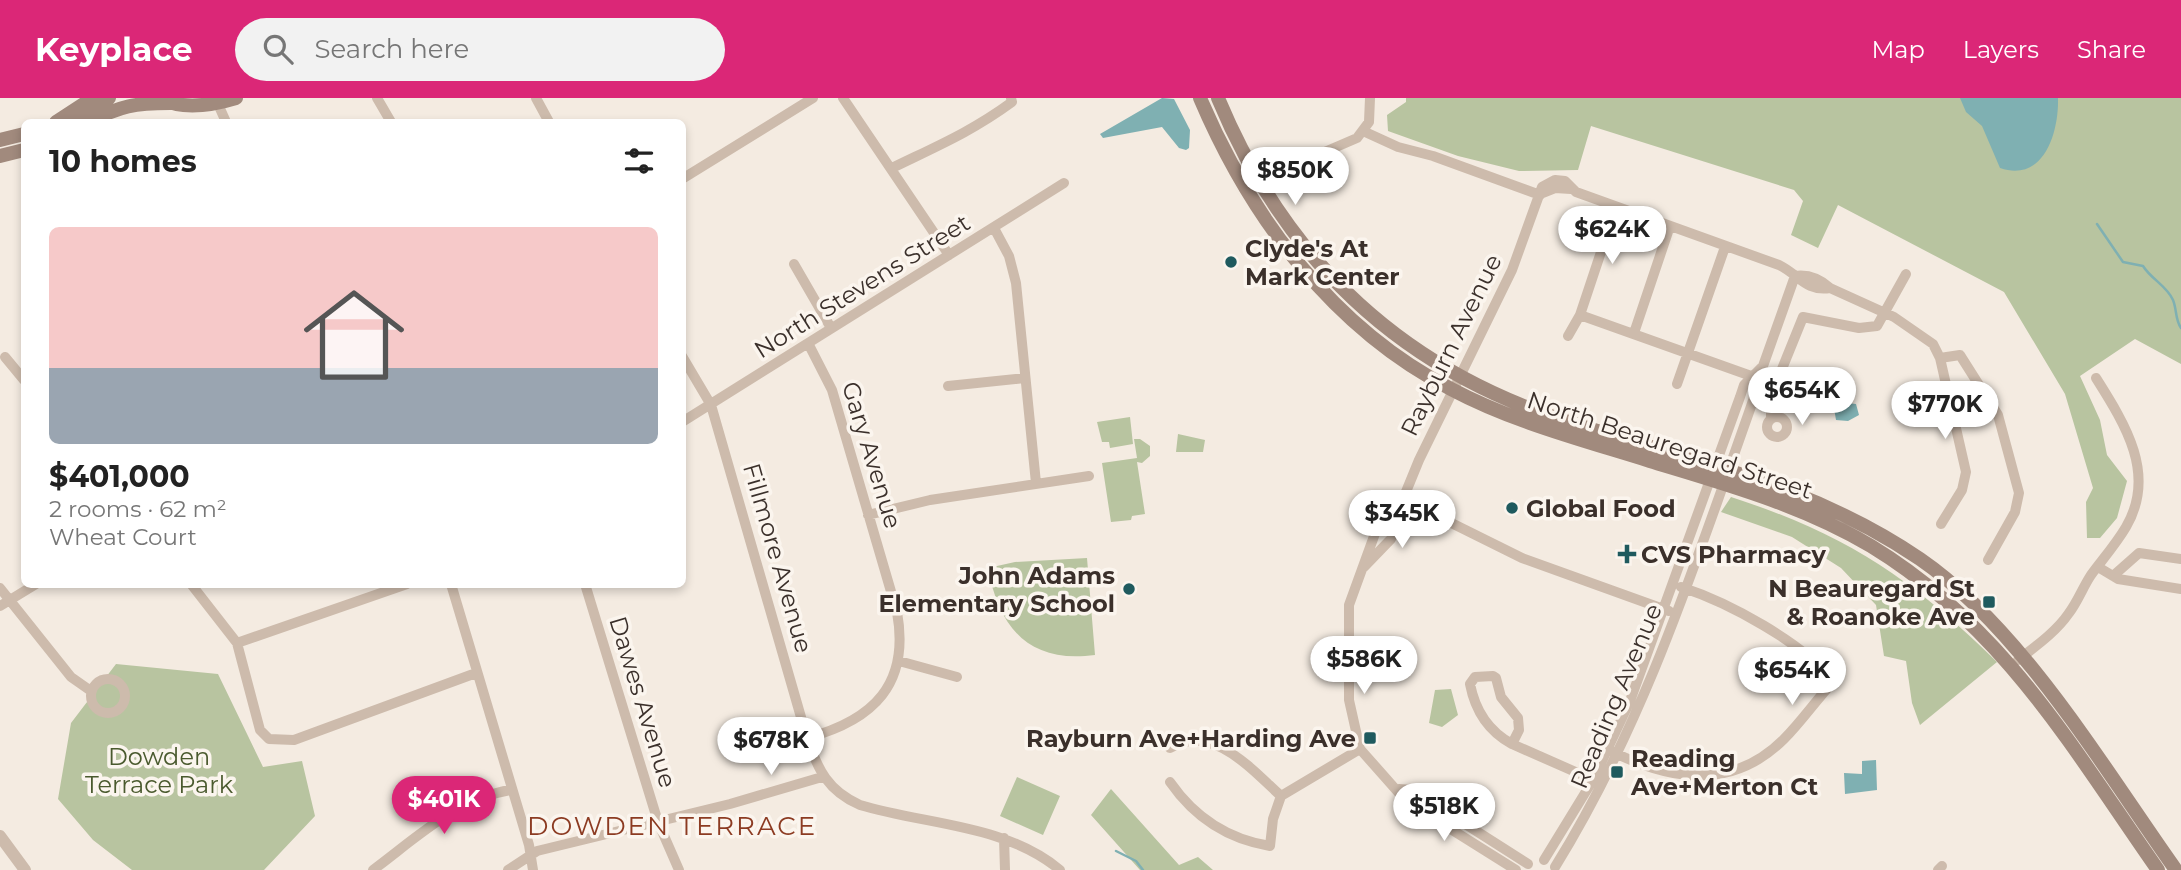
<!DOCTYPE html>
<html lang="en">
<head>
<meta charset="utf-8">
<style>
	:root { --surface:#fff; --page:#f2f2f2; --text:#222; --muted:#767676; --line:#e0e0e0; --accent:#db2777 }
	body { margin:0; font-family:Montserrat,sans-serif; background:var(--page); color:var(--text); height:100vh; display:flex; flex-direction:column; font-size:26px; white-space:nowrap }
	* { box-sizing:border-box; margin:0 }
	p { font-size:23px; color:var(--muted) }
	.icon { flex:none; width:38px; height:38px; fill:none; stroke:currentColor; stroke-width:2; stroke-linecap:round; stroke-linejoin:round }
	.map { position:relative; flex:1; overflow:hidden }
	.sheet { position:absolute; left:21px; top:21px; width:665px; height:469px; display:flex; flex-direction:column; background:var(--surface); border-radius:10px; box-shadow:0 4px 10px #0003 }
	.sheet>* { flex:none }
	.price { position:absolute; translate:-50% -60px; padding:0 16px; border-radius:24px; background:#fff; color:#222; font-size:23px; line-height:46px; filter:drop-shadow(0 2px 4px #0008) }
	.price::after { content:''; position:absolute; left:50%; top:42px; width:21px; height:16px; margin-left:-10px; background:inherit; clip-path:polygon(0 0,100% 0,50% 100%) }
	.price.selected { background:var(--accent); color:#fff }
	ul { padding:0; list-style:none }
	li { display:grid; align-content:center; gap:14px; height:371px; padding:0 28px }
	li+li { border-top:2px solid var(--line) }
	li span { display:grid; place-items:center; height:217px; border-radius:10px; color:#555 }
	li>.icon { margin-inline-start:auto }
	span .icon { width:126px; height:126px; fill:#fffc; stroke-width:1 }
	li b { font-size:30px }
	h2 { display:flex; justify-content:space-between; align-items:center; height:84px; padding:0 28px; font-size:30px }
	header { display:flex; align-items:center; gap:42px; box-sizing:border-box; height:98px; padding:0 35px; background:var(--accent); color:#fff }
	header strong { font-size:33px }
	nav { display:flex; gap:38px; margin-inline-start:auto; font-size:24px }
	.search { width:490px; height:63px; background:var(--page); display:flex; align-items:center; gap:18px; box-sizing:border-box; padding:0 24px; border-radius:38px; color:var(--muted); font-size:26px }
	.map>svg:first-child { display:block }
	.green { fill:#b8c4a0 }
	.water { fill:#7fb0b2 }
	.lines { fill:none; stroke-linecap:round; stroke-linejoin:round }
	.stream { stroke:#7fb0b2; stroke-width:2.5 }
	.minor { stroke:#cdbbac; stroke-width:10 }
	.tertiary { stroke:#cdbbac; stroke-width:12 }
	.secondary { stroke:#a18a7d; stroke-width:14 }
	.poi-dot { fill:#1f5a5e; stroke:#fbf5ee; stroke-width:2.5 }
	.labels { text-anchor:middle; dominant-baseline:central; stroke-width:7; stroke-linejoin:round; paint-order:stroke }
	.poi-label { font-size:24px; font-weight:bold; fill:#3b302b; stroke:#fbf5ee; text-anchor:start }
	.street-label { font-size:24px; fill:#3b302b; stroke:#fbf5ee }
	.park-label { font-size:24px; fill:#4a5a2e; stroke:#fbf5ee }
	.neighbourhood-label { font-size:26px; letter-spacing:2px; fill:#8c3b22; stroke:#fbf5ee }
</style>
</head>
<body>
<header>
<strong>Keyplace</strong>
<div class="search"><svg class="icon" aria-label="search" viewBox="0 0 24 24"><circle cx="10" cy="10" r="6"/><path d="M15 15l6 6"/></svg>Search here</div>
<nav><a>Map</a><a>Layers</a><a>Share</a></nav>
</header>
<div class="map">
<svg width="2181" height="772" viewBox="0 0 2181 772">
	<rect width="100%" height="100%" fill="#f4ebe1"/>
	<path class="green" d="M1406,0h775v266l-46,-25 -55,37 20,44 7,35 20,26 -10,37 -17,20h-13l-1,-36 7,-14 -28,-94 -61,-102 -166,-87 -20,43 -27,-13 12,-34 -9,-11 -203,-64 -13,44 -59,1 -61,-15 -70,-25 -1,-16 19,-13z
		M1130,319l3,27 -23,4 -1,-6h-7l-5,-20z
		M1178,336l27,6 -2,12h-27z
		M1134,341h6l10,7v10l-8,7 -5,-1 8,52 -13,2 -1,4 -20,2 -9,-59 35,-5z
		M1731,399c115,37 180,81 266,165l-77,63 -8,-22 -6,-42 -22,-5 -8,-51 -35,-37 -49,-31 -71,-25z
		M1087,460l8,97c-66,9 -96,-27 -107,-87l27,-6z
		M116,566l102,10 45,93 39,-6 13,55 -51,54h-132l-39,-30 -35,-41 13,-76z
		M1451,591l7,26 -16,12 -13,-4 6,-33z
		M1017,679l43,19 -17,39 -43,-19z
		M1111,691l68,76 19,-8 15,13h-73l-49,-55z"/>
	<path class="water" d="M1162,0l12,1 16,31 -1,18 -3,2 -7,-2 -17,-21 -59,11 -3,-4z
		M1960,0h98c1,34 -14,85 -58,70l-18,-42 -16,-14z
		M1847,305l9,1 3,11 -11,6 -12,-1 -2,-12z
		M1876,662l1,30 -32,4 -1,-21 18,1v-13z"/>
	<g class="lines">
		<path class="stream" d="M2097,126l26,38 20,4c8,13 24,20 30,34 4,10 2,19 8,28
			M1116,753l20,10 7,9"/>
		<path class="minor" d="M377,0l14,24
			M536,0l13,24
			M843,0l106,157
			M218,6l8,18
			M1363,33l35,16 35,9 107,39
			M892,70c45,-22 79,-36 120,-66l-1,-4
			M682,81l131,-81
			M1261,89l45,-27 51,-22 12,-16 1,-24
			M1540,96l15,-6 16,1
			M994,130l15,28 7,27 20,200
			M794,166l37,64
			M1795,178c14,-2 25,3 35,12l64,29 39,27 7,14 26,114 -4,18 -21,34
			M1580,217l174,62
			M1634,235l36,-107
			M1568,238l12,-21 36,-108
			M682,258l29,49 96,333c11,32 21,53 53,67 66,20 145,19 200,65
			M5,259l19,23
			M1940,260l20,-3 38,60 21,78 -4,19 -27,48
			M1677,286l48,-137
			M948,288l77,-8
			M1774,294l4,25
			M1767 329a10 10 0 1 1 20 0a10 10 0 1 1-20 0Z
			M1771,321v-23l32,-79 56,11 18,-2 29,-52
			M682,324l382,-239
			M1403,401l119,59 147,53
			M1398,414l-21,16 -28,77v95l11,49 46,52 110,69
			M1398,414l21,4 9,-3
			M868,417l62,-15 159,-24
			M1364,469l27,-28 10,-35 18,-44 93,-190 30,-83 13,-7 10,1 11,11 203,73c19,9 27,27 51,23
			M2098,469l20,12 63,10
			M2113,478l26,-23 42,6
			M191,486l46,59 23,87 9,9 25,1 182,-67
			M451,486l78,261 4,25
			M585,486l73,238 21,48
			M0,490l71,89 20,14
			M0,508l36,-22
			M237,545l170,-59
			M2018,562c18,-14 38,-28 51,-47 9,-12 14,-26 22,-38 11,-15 25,-31 35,-48 31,-53 -1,-103 -30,-149
			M899,563l58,16
			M1493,578l3,2 5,19 17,21 1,12 -7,14c-24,-13 -37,-34 -42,-60l5,-7z
			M91 598a17 17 0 1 1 34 0a17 17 0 1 1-34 0Z
			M807,640c67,-18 103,-54 90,-126l-65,-222 -23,-45
			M1512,646l84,37
			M1170,650c42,-26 83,23 111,48
			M1613,654c59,29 120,38 171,-13 18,-18 32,-39 50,-58 -33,-39 -104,-78 -153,-94
			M1170,684c25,36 57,57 100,64l3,-27 8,-23 79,-47
			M1399,691l13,1 116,74
			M1004,740l1,32
			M1544,762l49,-80 37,-79 110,-304 4,-12 19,-19 32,-90
			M1555,769c87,-140 138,-297 193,-452l9,-26 -3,-12
			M373,772c42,-31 84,-72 138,-80
			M508,772l29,-19 193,-47 92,-27
			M1938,772l4,-4"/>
		<path class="tertiary" d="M0,738l25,34"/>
		<path class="secondary" d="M1200,0c51,120 133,230 251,291 62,33 132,51 199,72 76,23 152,44 221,85 133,81 200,200 287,324
			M1218,0c66,159 179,268 344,322 126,41 245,62 358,139 102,70 184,210 256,311
			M161,1c23,11 52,6 75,-1
			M56,24l37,-24
			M79,24l30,-24
			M89,24c31,-16 46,-19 81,-19
			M0,42l24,-6
			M0,58l24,-6"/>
	</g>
	<g class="poi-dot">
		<circle cx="1231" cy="164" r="7"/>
		<circle cx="1512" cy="410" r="7"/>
		<path d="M1623.5 445.5h7v7h7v7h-7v7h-7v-7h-7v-7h7z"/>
		<circle cx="1129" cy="491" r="7"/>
		<rect x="1982" y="497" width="14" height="14" rx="3.5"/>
		<rect x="1363" y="633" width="14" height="14" rx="3.5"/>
		<rect x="1610" y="667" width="14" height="14" rx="3.5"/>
	</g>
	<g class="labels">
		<g class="poi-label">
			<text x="1245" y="150">Clyde's At<tspan x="1245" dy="28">Mark Center</tspan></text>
			<text x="1526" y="410">Global Food</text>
			<text x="1641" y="456">CVS Pharmacy</text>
			<text x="1115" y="477" text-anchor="end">John Adams<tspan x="1115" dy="28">Elementary School</tspan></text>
			<text x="1975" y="490" text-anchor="end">N Beauregard St<tspan x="1975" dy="28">&amp; Roanoke Ave</tspan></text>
			<text x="1356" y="640" text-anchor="end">Rayburn Ave+Harding Ave</text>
			<text x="1631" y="660">Reading<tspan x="1631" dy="28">Ave+Merton Ct</tspan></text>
		</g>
		<g class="street-label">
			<text transform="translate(862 188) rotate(-32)">North Stevens Street</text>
			<text transform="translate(1451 247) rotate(-64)">Rayburn Avenue</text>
			<text transform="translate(1670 347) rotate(18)">North Beauregard Street</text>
			<text transform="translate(872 357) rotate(73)">Gary Avenue</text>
			<text transform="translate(778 460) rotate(74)">Fillmore Avenue</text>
			<text transform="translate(1616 598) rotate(-67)">Reading Avenue</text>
			<text transform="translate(643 604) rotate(73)">Dawes Avenue</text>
		</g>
		<g class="park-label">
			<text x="159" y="658">Dowden<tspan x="159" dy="28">Terrace Park</tspan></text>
		</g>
		<g class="neighbourhood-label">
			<text x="672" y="728">DOWDEN TERRACE</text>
		</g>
	</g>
</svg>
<b class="price" style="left:1295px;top:109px">$850K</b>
<b class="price" style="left:1612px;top:168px">$624K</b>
<b class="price" style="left:1802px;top:329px">$654K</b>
<b class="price" style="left:1945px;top:343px">$770K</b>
<b class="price" style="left:1402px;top:452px">$345K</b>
<b class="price" style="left:1364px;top:598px">$586K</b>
<b class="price" style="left:1792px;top:609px">$654K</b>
<b class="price" style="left:771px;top:679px">$678K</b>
<b class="price selected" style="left:444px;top:738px">$401K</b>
<b class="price" style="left:1444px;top:745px">$518K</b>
<section class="sheet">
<h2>10 homes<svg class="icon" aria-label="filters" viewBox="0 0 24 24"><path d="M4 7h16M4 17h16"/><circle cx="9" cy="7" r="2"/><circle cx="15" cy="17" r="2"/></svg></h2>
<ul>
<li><span style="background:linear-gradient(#f6c9c9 65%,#9aa5b1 0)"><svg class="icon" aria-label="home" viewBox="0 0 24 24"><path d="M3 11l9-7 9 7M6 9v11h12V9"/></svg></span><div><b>$401,000</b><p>2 rooms · 62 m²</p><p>Wheat Court</p></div></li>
</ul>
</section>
</div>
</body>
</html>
